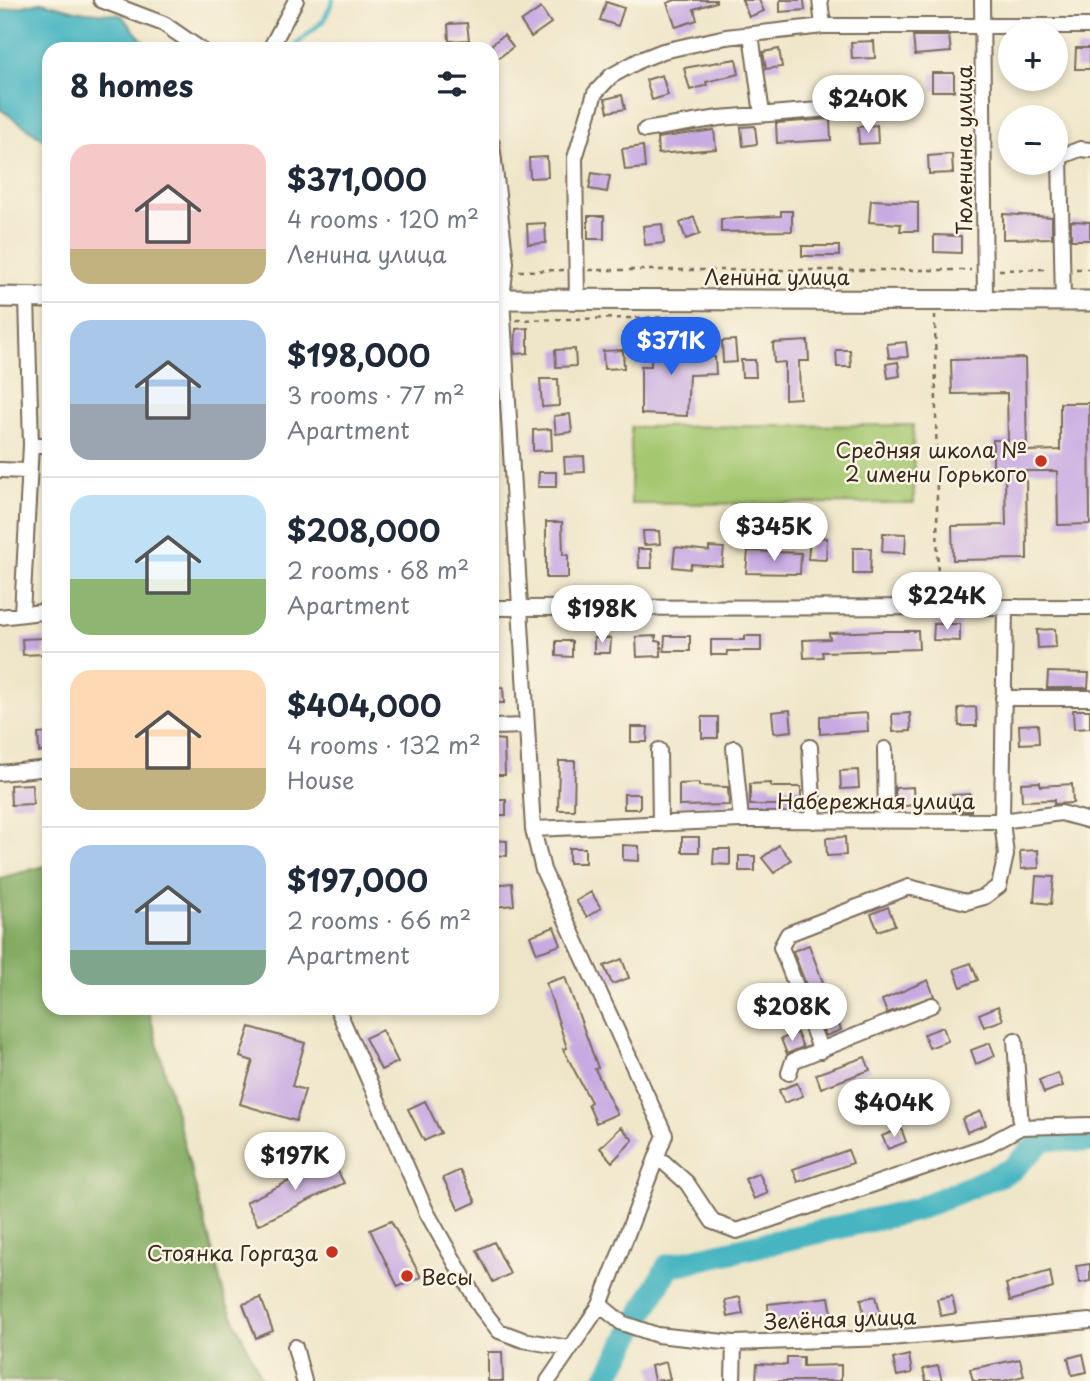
<!DOCTYPE html>
<html lang="en">
<head>
<meta charset="utf-8">
<style>
	:root { --surface:#fff; --page:#f6f6f7; --text:#1f2937; --muted:#747a83; --line:#e0e1e3; --accent:#2563eb }
	body { margin:0; font-family:"Playpen Sans",sans-serif; background:var(--page); color:var(--text); height:100vh; display:flex; flex-direction:column; font-size:26px; white-space:nowrap }
	* { box-sizing:border-box; margin:0 }
	p { font-size:23px; color:var(--muted) }
	.icon { flex:none; width:38px; height:38px; fill:none; stroke:currentColor; stroke-width:2; stroke-linecap:round; stroke-linejoin:round }
	.map { position:relative; flex:1; overflow:hidden }
	.drawer { position:absolute; left:42px; top:42px; width:457px; height:973px; display:flex; flex-direction:column; background:var(--surface); border-radius:21px; box-shadow:0 4px 10px #0003 }
	.drawer>* { flex:none }
	.controls { position:absolute; left:998px; top:21px; display:grid; gap:14px }
	.controls a { display:grid; place-items:center; width:70px; height:70px; border-radius:50%; background:var(--surface); box-shadow:0 4px 10px #0003; font-size:35px }
	.price { position:absolute; translate:-50% -60px; padding:0 16px; border-radius:24px; background:#fff; color:#222; font-size:23px; line-height:46px; filter:drop-shadow(0 2px 4px #0008) }
	.price::after { content:''; position:absolute; left:50%; top:42px; width:21px; height:16px; margin-left:-10px; background:inherit; clip-path:polygon(0 0,100% 0,50% 100%) }
	.price.selected { background:var(--accent); color:#fff }
	ul { padding:0; list-style:none }
	li { display:flex; align-items:center; gap:21px; height:175px; padding:0 28px }
	li+li { border-top:2px solid var(--line) }
	li span { display:grid; place-items:center; flex:none; width:196px; height:140px; border-radius:21px; color:#555 }
	li>.icon { margin-inline-start:auto }
	span .icon { width:84px; height:84px; fill:#fffc; stroke-width:1 }
	li b { font-size:30px }
	h2 { display:flex; justify-content:space-between; align-items:center; height:84px; padding:0 28px; font-size:30px }
	.map>svg:first-child { display:block }
	.green { fill:#a4c770; stroke:#707847; stroke-width:2 }
	.forest { fill:#83ac62; stroke:#5f6b40; stroke-width:2 }
	.water { fill:#46b5c1; stroke:#407070; stroke-width:2 }
	.lines { fill:none; stroke-linecap:round; stroke-linejoin:round }
	.stream { stroke:#46b5c1; stroke-width:4.5 }
	.river { stroke:#46b5c1; stroke-width:24 }
	.building { fill:#c8aae2 }
	.minor-casing { stroke:#7a6c5a; stroke-width:18 }
	.major-casing { stroke:#7a6c5a; stroke-width:23 }
	.path { stroke:#7a6c5a; stroke-width:2.5; stroke-dasharray:5 5; stroke-linecap:butt }
	.minor { stroke:#fff; stroke-width:14 }
	.major { stroke:#fff; stroke-width:19 }
	.poi-dot { fill:#c8321e; stroke:#fcf5e5; stroke-width:2.5 }
	.labels { text-anchor:middle; dominant-baseline:central; stroke-width:5; stroke-linejoin:round; paint-order:stroke }
	.street-label { font-size:21px; fill:#3b2a1e; stroke:#fcf5e5 }
	.poi-label { font-size:21px; fill:#3b2a1e; stroke:#fcf5e5; text-anchor:end }
</style>
</head>
<body>
<div class="map">
<svg width="1090" height="1381" viewBox="0 0 1090 1381">
	<rect width="100%" height="100%" fill="#fcf5e5"/>
	<filter id="ink" filterUnits="userSpaceOnUse"><feTurbulence type="fractalNoise" baseFrequency=".0143" numOctaves="2"/><feDisplacementMap in="SourceGraphic" scale="14" xChannelSelector="R" yChannelSelector="G"/><feConvolveMatrix kernelMatrix="1 2 1 2 8 2 1 2 1" color-interpolation-filters="sRGB"/></filter>
	<filter id="wash" filterUnits="userSpaceOnUse"><feTurbulence type="fractalNoise" baseFrequency=".00686" numOctaves="4" result="noise"/><feDisplacementMap in="SourceGraphic" scale="28" xChannelSelector="R" yChannelSelector="G"/><feGaussianBlur stdDeviation="1.57" result="paint"/><feColorMatrix in="noise" values="0 0 0 0 0 0 0 0 0 0 0 0 0 0 0 0 0 1.4 0 .05"/><feComposite in="paint" operator="in"/></filter>
	<g filter="url(#wash)">
		<rect width="100%" height="100%" fill="#efe6c9"/>
		<path class="green" d="M913,425l1,78 -283,1v-77z"/>
		<path class="forest" d="M49,865v143h99l78,294 37,79h-263v-503z"/>
		<path class="water" d="M41,2l35,9 45,4 29,34h-101v94l-49,-34v-98z"/>
		<g class="lines">
			<path class="stream" d="M296,49v-4l28,-25 9,-20"/>
			<path class="river" d="M605,1381l63,-115 247,-56 96,-40 34,-32 45,3"/>
		</g>
		<g id="blocks">
			<path class="building" d="M675,0h41v2l-22,7 3,11 -21,7 -9,-24z
				M742,0h17l5,11 -15,6z
				M780,0h24l1,10 -25,2z
				M606,2l18,6 -6,18 -18,-6z
				M541,8l10,15 -20,14 -10,-15z
				M467,23l2,17 -20,1 -1,-17z
				M504,35l9,12 -21,16v-19z
				M913,36h36l2,16 -36,3z
				M874,41l1,17 -23,1 -1,-17z
				M1076,48h14v21h-15z
				M779,49l3,18 -16,2 -3,-17z
				M736,59l3,15 -33,8 1,3 -17,5 -6,-22z
				M932,73h22v18h-22z
				M662,75l6,20 -16,5 -6,-20z
				M622,95l3,14 -17,3 -3,-13z
				M830,119l1,21 -54,3 -1,-20z
				M877,125l1,18 -19,1 -1,-17z
				M755,126l2,18 -14,2 -2,-19z
				M714,130l2,19 -58,5 -1,-16z
				M643,146l2,22 -20,2 -3,-21z
				M952,154l1,19 -24,1 -1,-18z
				M547,157l1,20 -18,1 -1,-20z
				M592,173l18,3 -3,16 -18,-3z
				M871,200l47,2v29h-18l1,-7 -32,-2z
				M781,211h11v20l-71,1v-13l60,-3z
				M1003,214l49,3v21l-49,1z
				M588,216h16v23h-16z
				M694,217l6,17 -14,5 -6,-16z
				M1071,221l19,1v18h-19z
				M545,223l1,20 -18,1 -1,-20z
				M662,224l2,19 -19,2 -2,-19z
				M934,235l27,1v17l-27,-1z
				M802,246h37v10h-37z
				M528,328v25l-13,1 1,-25z
				M651,338l39,3v16h25l1,17 -27,1 -2,41 -46,-2v-48h10z
				M735,340l2,22 -14,1 -1,-22z
				M808,341l1,20h-10l1,37 -15,1v-37l-11,1 -1,-20z
				M906,342l2,15 -19,1 -2,-14z
				M575,349l1,17 -20,1 -1,-17z
				M623,350l1,18 -20,1 -1,-18z
				M836,350h14l1,17h-14z
				M1025,358l2,93 33,-1v-47h29l1,121 -32,1 -1,-54h-31l1,88 -74,1 -1,-34 54,-1 -1,-47 -12,1v-39h15l-1,-47 -55,1 -1,-34z
				M741,360h14l1,17h-14z
				M898,362l2,14 -12,2 -2,-14z
				M540,379h18l1,27 -17,1z
				M570,414l2,18 -16,2 -2,-18z
				M551,429l1,21 -19,1v-21z
				M584,456l1,16 -20,1 -1,-16z
				M539,472h17v15h-18z
				M546,522h16l1,33h5v23h-22z
				M643,531h16l1,13 -16,1z
				M883,533l23,1 -1,19 -23,-1z
				M810,537l17,1 -1,22 -18,-1z
				M675,547l34,4v-4l15,1 -2,18 -31,-2 -1,5 -17,-2z
				M853,548h18l-1,26h-17z
				M638,549h13l1,19h-13z
				M748,551l53,2 -1,21 -54,-1z
				M934,624h26v17l-27,-1z
				M1055,629l1,18 -18,1 -1,-18z
				M882,631h36l1,18 -97,3 1,5 -19,1 -1,-18 27,-1 -1,-6z
				M656,636v5l5,1v14l-24,1 -1,-20z
				M665,636h25v15h-26z
				M745,636h16v15h-34v4h-16v-15h34z
				M44,638v16l-21,1 -1,-16z
				M594,638h17l-1,15h-16z
				M556,641h16v16l-16,-1z
				M1048,672l41,1 -1,15h-41z
				M503,687l1,16h-12v-15z
				M976,707l1,19h-18l-1,-18z
				M790,710l2,21 -18,2 -2,-21z
				M1073,710h17v18l-16,1z
				M867,713l1,18 -48,3v-18z
				M910,713l1,18 -18,1 -1,-18z
				M702,717h16v21h-16z
				M1038,724l1,19 -19,1 -1,-19z
				M631,727h17l-1,15h-16z
				M49,733v18l-10,1 -1,-18z
				M492,739l12,1 1,35h-13z
				M559,761h16l-1,49h-16z
				M858,770l1,18 -18,1 -1,-18z
				M1040,782v4l32,-2 1,19 -19,1v-4l-32,1 -1,-18z
				M699,783v3l29,1 1,18 -50,1v-22z
				M771,783v4h30v18h-51v-21z
				M32,784l1,20 -22,1 -1,-20z
				M913,787l1,18 -18,2 -1,-19z
				M624,794h16v15h-16z
				M971,794v17h-18l-1,-16z
				M492,800h14v15h-14z
				M682,837h17v15h-17z
				M845,837l1,18 -19,1 -1,-18z
				M492,840l15,1v15l-15,-1z
				M623,845l16,1v15l-16,-1z
				M779,845l12,15 -17,13 -12,-15z
				M569,848h16v15h-16z
				M714,849h16v16l-17,-1z
				M1038,850l1,18 -18,1 -1,-18z
				M739,856h16v15h-16z
				M1036,876l18,1 -3,27 -17,-2z
				M512,883l2,22 -20,2 -2,-22z
				M591,892l10,16 -14,9 -11,-16z
				M888,907l7,18 -17,6 -7,-17z
				M554,927l7,18 -24,8 -7,-17z
				M809,945l32,85 -15,6 -33,-85z
				M622,959l7,19 -17,6 -8,-18z
				M971,963l7,17 -17,7 -7,-18z
				M565,977l33,91 -3,1 22,45 -21,9 -8,-19 3,-2 -28,-53 4,-1 -21,-65z
				M928,980l6,16 -47,17 -5,-13z
				M780,991l6,17 -16,6 -7,-17z
				M998,1006l5,14 -19,7 -5,-13z
				M250,1027l55,16 -13,43 13,4 -9,31 -56,-17 13,-43 -13,-4z
				M943,1027l5,14 -19,7 -5,-14z
				M382,1030l16,32 -17,8 -16,-32z
				M797,1033l6,14 -16,7 -6,-15z
				M990,1043l5,13 -19,8 -5,-14z
				M865,1057l5,13 -49,18 -5,-14z
				M1058,1073l5,13 -19,7 -5,-13z
				M797,1083l6,13 -19,7 -5,-13z
				M425,1101l16,32 -17,8 -16,-32z
				M981,1111l5,14 -19,7 -5,-13z
				M621,1127l12,13 -21,22 -12,-14z
				M901,1128l5,14 -18,7 -6,-13z
				M848,1150l5,13 -55,19 -5,-13z
				M332,1160l12,23 -86,42 -12,-23z
				M460,1170l16,32 -17,8 -16,-32z
				M759,1173l9,20 -14,6 -9,-20z
				M391,1221l30,56 -23,10 -28,-57z
				M494,1242l16,32 -17,8 -16,-32z
				M1090,1264v17l-10,2 -4,-17z
				M1050,1271l3,17 -43,13 -4,-17z
				M876,1296l4,17 -16,3 -3,-17z
				M952,1296l4,17 -15,3 -4,-17z
				M740,1297l3,17 -15,3 -3,-17z
				M829,1297l3,17 -63,7 -1,-17z
				M261,1298l12,33 -17,7 -13,-34z
				M488,1352h14l1,29h-15z
				M1083,1354l4,18 -15,3 -4,-17z
				M909,1355l3,18 -15,3 -4,-17z
				M787,1357h16v9l38,-1v16h-85l1,-17 30,1z
				M1020,1359l4,17 -21,5h-30l-3,-12z
				M666,1362l4,17 -16,2 -3,-15z
				M938,1366l4,15h-16l-3,-12z"/>
		</g>
	</g>
	<g filter="url(#ink)">
		<use href="#blocks" fill-opacity="0" stroke="#7a6c5a" stroke-width="2"/>
		<g class="lines">
			<g class="minor-casing">
				<path id="minor" d="M101,0l63,24 36,25
					M820,0l3,26
					M982,0l3,299
					M751,34l11,80
					M270,49l26,-49
					M645,130l74,-12 148,-12
					M492,144l14,119 -4,36 31,530 10,41 122,265 -65,170 -52,76
					M577,300l-2,-142 20,-65 16,-17 29,-16 23,-9 63,-14 97,-11h267
					M1063,301l-3,-144 20,-8 10,1
					M31,445h18
					M0,470l27,1
					M492,608l598,-1
					M22,613l9,-168 -4,-147
					M0,617l49,-6
					M1003,698h87
					M492,727l34,-1
					M810,747l4,74
					M734,748l7,72
					M885,749l1,72
					M659,750l1,74
					M0,773l49,-5
					M533,829l208,-9 261,1 59,-8 29,8
					M337,1008l90,205 54,95 18,23 24,9 46,8
					M1015,1040l6,87
					M821,1051l-40,-104 7,-13 121,-47 57,15 18,-5 15,-11 7,-31 -4,-34 3,-214
					M789,1073l4,-12 139,-56
					M658,1157l29,26 26,39 24,9 249,-85 35,-19 69,-2
					M600,1305l22,18 35,12 77,8 155,-5 201,-17
					M295,1347l9,34
					M733,1381l1,-38"/>
			</g>
			<g class="major-casing">
				<path id="major" d="M0,297l49,1
					M492,299l598,2"/>
			</g>
			<path class="path" d="M1076,269h14
				M589,270h382
				M999,270l49,-1
				M519,271l46,-1
				M935,315l3,280
				M516,320l168,-3"/>
			<use href="#minor" class="minor"/>
			<use href="#major" class="major"/>
		</g>
	</g>
	<g class="poi-dot">
		<circle cx="1041" cy="461" r="7"/>
		<circle cx="332" cy="1252" r="7"/>
		<circle cx="407" cy="1276" r="7"/>
	</g>
	<g class="labels">
		<g class="street-label">
			<text transform="translate(963 150) rotate(-90)">Тюленина улица</text>
			<text x="777" y="276">Ленина улица</text>
			<text x="876" y="800">Набережная улица</text>
			<text transform="translate(840 1318) rotate(-2)">Зелёная улица</text>
		</g>
		<g class="poi-label">
			<text x="1027" y="449">Средняя школа №<tspan x="1027" dy="24">2 имени Горького</tspan></text>
			<text x="318" y="1252">Стоянка Горгаза</text>
			<text x="421" y="1276" text-anchor="start">Весы</text>
		</g>
	</g>
</svg>
<div class="controls">
<a>+</a>
<a>−</a>
</div>
<b class="price" style="left:868px;top:135px">$240K</b>
<b class="price selected" style="left:671px;top:377px">$371K</b>
<b class="price" style="left:774px;top:563px">$345K</b>
<b class="price" style="left:947px;top:632px">$224K</b>
<b class="price" style="left:602px;top:645px">$198K</b>
<b class="price" style="left:792px;top:1043px">$208K</b>
<b class="price" style="left:894px;top:1139px">$404K</b>
<b class="price" style="left:295px;top:1192px">$197K</b>
<section class="drawer">
<h2>8 homes<svg class="icon" aria-label="filters" viewBox="0 0 24 24"><path d="M4 7h16M4 17h16"/><circle cx="9" cy="7" r="2"/><circle cx="15" cy="17" r="2"/></svg></h2>
<ul>
<li><span style="background:linear-gradient(#f6c9c9 75%,#c2b280 0)"><svg class="icon" aria-label="home" viewBox="0 0 24 24"><path d="M3 11l9-7 9 7M6 9v11h12V9"/></svg></span><div><b>$371,000</b><p>4 rooms · 120 m²</p><p>Ленина улица</p></div></li>
<li><span style="background:linear-gradient(#a9c7e8 60%,#9aa5b1 0)"><svg class="icon" aria-label="home" viewBox="0 0 24 24"><path d="M3 11l9-7 9 7M6 9v11h12V9"/></svg></span><div><b>$198,000</b><p>3 rooms · 77 m²</p><p>Apartment</p></div></li>
<li><span style="background:linear-gradient(#bfe0f5 60%,#8fb573 0)"><svg class="icon" aria-label="home" viewBox="0 0 24 24"><path d="M3 11l9-7 9 7M6 9v11h12V9"/></svg></span><div><b>$208,000</b><p>2 rooms · 68 m²</p><p>Apartment</p></div></li>
<li><span style="background:linear-gradient(#ffd9b3 70%,#c2b280 0)"><svg class="icon" aria-label="home" viewBox="0 0 24 24"><path d="M3 11l9-7 9 7M6 9v11h12V9"/></svg></span><div><b>$404,000</b><p>4 rooms · 132 m²</p><p>House</p></div></li>
<li><span style="background:linear-gradient(#a9c7e8 75%,#7fa58c 0)"><svg class="icon" aria-label="home" viewBox="0 0 24 24"><path d="M3 11l9-7 9 7M6 9v11h12V9"/></svg></span><div><b>$197,000</b><p>2 rooms · 66 m²</p><p>Apartment</p></div></li>
</ul>
</section>
</div>
</body>
</html>
